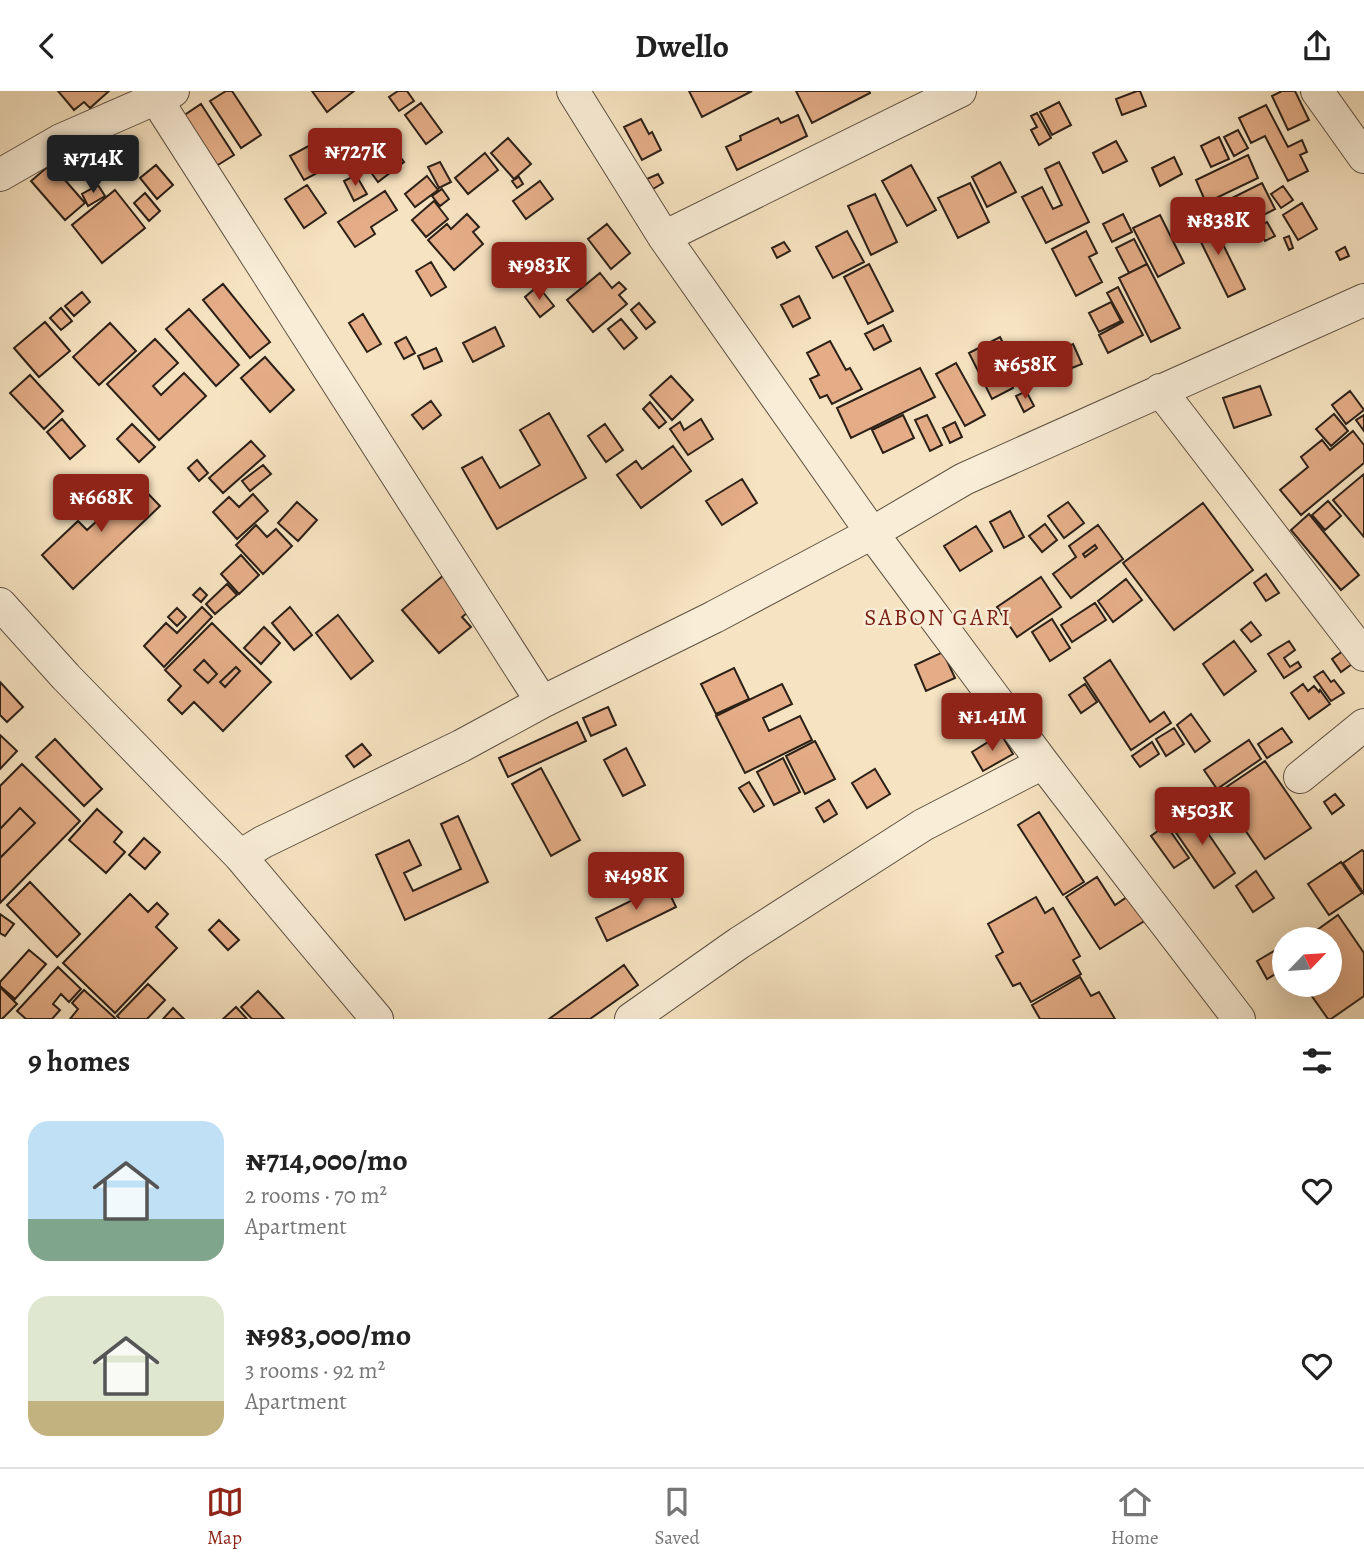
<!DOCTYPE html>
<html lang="en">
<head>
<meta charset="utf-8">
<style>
	:root { --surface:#fff; --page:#f2f2f2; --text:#222; --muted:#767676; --line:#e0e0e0; --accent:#8f2418 }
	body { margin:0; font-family:Alegreya,serif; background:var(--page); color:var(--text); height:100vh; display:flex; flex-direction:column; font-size:26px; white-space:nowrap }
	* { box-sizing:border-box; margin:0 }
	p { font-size:23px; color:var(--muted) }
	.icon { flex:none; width:38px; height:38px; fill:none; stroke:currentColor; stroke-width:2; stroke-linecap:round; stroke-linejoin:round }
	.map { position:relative; height:928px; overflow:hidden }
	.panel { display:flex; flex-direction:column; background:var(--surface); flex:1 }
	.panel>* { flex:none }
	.needle { width:46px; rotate:65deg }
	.controls { position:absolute; left:1272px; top:836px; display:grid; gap:14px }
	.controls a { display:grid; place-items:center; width:70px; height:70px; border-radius:50%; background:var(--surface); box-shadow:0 7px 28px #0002; font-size:35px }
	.price { position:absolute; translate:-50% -60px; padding:0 16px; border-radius:7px; background:var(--accent); color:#fff; font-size:23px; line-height:46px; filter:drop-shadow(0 2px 4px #0008) }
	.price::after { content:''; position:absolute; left:50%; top:42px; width:21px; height:16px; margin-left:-10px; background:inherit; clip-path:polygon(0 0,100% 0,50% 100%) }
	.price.active { background:#222; color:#fff }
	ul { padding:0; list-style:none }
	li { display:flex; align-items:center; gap:21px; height:175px; padding:0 28px }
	li span { display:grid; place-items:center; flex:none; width:196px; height:140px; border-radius:21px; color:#555 }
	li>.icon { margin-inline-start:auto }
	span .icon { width:84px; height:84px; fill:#fffc; stroke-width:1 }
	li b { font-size:30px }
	h2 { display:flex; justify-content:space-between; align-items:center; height:84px; padding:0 28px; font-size:30px }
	header { display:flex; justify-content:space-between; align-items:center; height:91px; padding:0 28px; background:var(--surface); font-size:32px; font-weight:700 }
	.menu { display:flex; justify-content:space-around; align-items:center; height:98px; border-top:2px solid var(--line); background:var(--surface); font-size:19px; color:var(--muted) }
	.menu a { display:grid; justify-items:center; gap:4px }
	.menu .active { color:var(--accent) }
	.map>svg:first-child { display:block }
	.building { fill:#e4ad87; stroke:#2c2017; stroke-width:2; fill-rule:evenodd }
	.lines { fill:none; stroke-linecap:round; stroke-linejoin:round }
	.minor-casing { stroke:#5e5142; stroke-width:34 }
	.minor { stroke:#f9edd7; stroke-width:32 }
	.labels { text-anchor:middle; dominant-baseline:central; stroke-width:5; stroke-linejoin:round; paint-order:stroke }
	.neighbourhood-label { font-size:23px; letter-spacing:2px; fill:#7a1f14; stroke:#f9edd7 }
</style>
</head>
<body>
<header><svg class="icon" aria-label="back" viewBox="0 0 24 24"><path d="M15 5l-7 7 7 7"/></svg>Dwello<svg class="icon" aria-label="share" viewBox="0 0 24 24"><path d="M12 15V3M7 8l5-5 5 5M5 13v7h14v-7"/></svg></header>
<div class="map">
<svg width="1364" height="928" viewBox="0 0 1364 928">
	<rect width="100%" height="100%" fill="#f6e3c1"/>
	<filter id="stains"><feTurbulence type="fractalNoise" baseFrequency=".00286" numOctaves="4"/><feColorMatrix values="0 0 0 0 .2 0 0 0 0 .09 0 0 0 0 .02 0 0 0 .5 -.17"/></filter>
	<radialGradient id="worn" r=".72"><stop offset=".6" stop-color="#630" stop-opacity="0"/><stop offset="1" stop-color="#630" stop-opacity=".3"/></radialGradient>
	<path class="building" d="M58,0h51l-19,17 -6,-6 -10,8z
		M226,0h6l29,44 -20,13 -31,-47z
		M312,0h42l-27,21z
		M398,0h9l7,10 -15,10 -10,-14z
		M689,0h63l-50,26z
		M796,0h73l1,2 -58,30z
		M1137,0h3l6,15 -24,9 -6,-16z
		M1282,0h13l14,29 -21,10 -16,-34z
		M1059,11l12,23 -19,10 -12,-23z
		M421,12l21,29 -16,12 -21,-29z
		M201,13l33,51 -21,13 -33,-50z
		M1266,14l22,42 14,-7 5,12 -7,3 8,16 -20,10 -23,-45 -14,7 -12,-25z
		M1037,22l14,25 -12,7 -8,-15 6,-3 -6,-11z
		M798,24l9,21 -70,34 -11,-23 15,-7 -1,-4 38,-18 3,5z
		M641,28l8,15 3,-2 9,18 -19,10 -18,-33z
		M340,38l13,25 -49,26 -14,-24z
		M380,39l24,32 -26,20 -24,-33z
		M1238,39l10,18 -14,8 -10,-19z
		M1219,46l10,22 -18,8 -10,-21z
		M508,47l23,26 -17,15 -23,-26z
		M1116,50l11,20 -24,12 -10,-20z
		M79,58l12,21 -16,8 -11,-21z
		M485,62l13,17 -30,24 -13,-16z
		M1248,64l10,23 -52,25 -10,-23z
		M1174,66l8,17 -22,12 -8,-18z
		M440,71l11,20 -12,6 -11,-21z
		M1000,71l16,30 -29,15 -15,-30z
		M1059,71l30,60 -43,21 -24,-46 20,-10 11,22 9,-4 -17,-36z
		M51,73l34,39 -20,17 -34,-39z
		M156,74l17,20 -16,14 -17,-21z
		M911,74l25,45 -29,16 -25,-45z
		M658,83l5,9 -10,6 -6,-10z
		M356,84l11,19 -13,7 -10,-20z
		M427,85l11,14 -23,17 -10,-13z
		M519,86l4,7 -6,4 -5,-7z
		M540,90l13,18 -27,20 -13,-18z
		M970,92l19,39 -31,16 -20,-40z
		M1262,92l13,26 -47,24 -14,-26z
		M98,94l7,11 -17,10 -6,-12z
		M307,94l19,28 -22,15 -19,-29z
		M1283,95l10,14 -12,8 -10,-14z
		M442,98l7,10 -9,7 -8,-10z
		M115,99l30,38 -43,35 -30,-38z
		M385,100l12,19 -26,17 4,7 -20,13 -17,-25z
		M145,102l15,18 -11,10 -15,-18z
		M875,103l22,48 -26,13 -23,-49z
		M434,110l14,18 -22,18 -14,-17z
		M1302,112l15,26 -19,11 -15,-25z
		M467,123l12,13 -6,5 10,12 -29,26 -26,-30 19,-16 4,5z
		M1123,123l9,18 -20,10 -9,-18z
		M1160,124l24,48 -26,14 -25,-49z
		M1209,125l36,73 -17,8 -36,-73z
		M1267,131l8,14 -10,5 -8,-14z
		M607,133l23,29 -19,16 -23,-30z
		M847,140l17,31 -31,16 -17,-31z
		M1086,140l11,22 -8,4 13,25 -26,14 -24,-47z
		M1289,145l4,12 -4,2 -5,-12z
		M1134,148l13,25 -18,9 -13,-25z
		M784,151l6,9 -13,7 -5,-10z
		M1345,156l4,9 -9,4 -4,-8z
		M431,171l15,25 -15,9 -15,-25z
		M869,173l24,47 -25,13 -24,-47z
		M1147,173l33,64 -29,14 -32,-64z
		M600,182l12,15 7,-6 7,7 -7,6 8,9 -34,28 -26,-32z
		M223,193l47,58 -20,16 -47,-58z
		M538,195l16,20 -14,11 -15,-20z
		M1118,196l25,48 -35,18 -9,-18 24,-13 -16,-29z
		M82,201l8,10 -16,14 -9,-10z
		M799,205l11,22 -17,9 -12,-22z
		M1111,211l10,19 -22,11 -10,-19z
		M639,212l16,19 -9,7 -15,-19z
		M61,217l11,13 -11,9 -11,-12z
		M189,218l50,56 -23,21 -50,-57z
		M363,223l18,30 -14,8 -18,-29z
		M621,228l16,19 -13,11 -16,-20z
		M45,231l25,29 -31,26 -25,-29z
		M110,232l26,28 -37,34 -26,-28z
		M883,234l8,16 -17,9 -9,-16z
		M495,236l9,19 -31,16 -10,-19z
		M406,246l9,16 -11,6 -9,-16z
		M1000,246l16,32 -10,6 7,13 -21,11 -23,-46z
		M155,248l23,24 -25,23 8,9 23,-22 22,23 -47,44 -52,-56z
		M830,250l16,29 4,-2 12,21 -30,15 -5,-9 -7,3 -10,-19 9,-4 -12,-22z
		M1073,253l9,20 -10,4 -9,-19z
		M436,257l6,13 -18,8 -6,-13z
		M265,266l29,33 -24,22 -29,-34z
		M956,272l29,52 -20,11 -29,-52z
		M920,277l15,29 -84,41 -14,-30z
		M30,284l33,36 -19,18 -34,-36z
		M671,285l22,24 -21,20 -22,-25z
		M1260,295l11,29 -37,13 -11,-30z
		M1026,300l8,15 -10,6 -8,-16z
		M1350,300l14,19 -18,14 -14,-19z
		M431,310l10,14 -18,14 -11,-14z
		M650,311l16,20 -7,6 -16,-19z
		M549,322l37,65 -89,51 -35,-61 20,-11 18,31 40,-23 -20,-35z
		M1334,323l14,17 -17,15 -15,-17z
		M903,324l11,23 -31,15 -11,-23z
		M927,324l15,30 -12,6 -15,-31z
		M1364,324v16l-8,-11z
		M62,328l23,27 -15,13 -23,-27z
		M701,328l12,20 -25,16 -18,-26 10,-7 4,8z
		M955,331l7,15 -12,6 -7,-15z
		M132,333l23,23 -16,15 -22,-23z
		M605,333l18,26 -17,12 -18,-26z
		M1353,340l11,14v18l-63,52 -21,-25 28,-23 -7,-10 21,-17 8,10z
		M251,350l14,15 -42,37 -14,-15z
		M673,355l18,25 -50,37 -24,-33 19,-14 6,8z
		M197,369l11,13 -9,8 -11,-13z
		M263,374l8,9 -21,17 -8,-10z
		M1364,383v63l-31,-37z
		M132,386l28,29 -87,83 -31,-34 36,-34 9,9 22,-20 -6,-6z
		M742,388l15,24 -35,22 -16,-24z
		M253,403l15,17 -31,28 -24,-27 16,-15 10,10z
		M1328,410l13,15 -16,14 -13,-15z
		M297,411l20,18 -19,21 -20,-18z
		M1068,411l16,21 -20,15 -16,-22z
		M1203,412l50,67 -79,60 -51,-67z
		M1010,420l14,26 -20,11 -14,-26z
		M1309,423l50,61 -18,15 -50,-60z
		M1045,433l12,16 -15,12 -13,-16z
		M256,434l11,12 9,-8 16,17 -29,28 -27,-29z
		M1098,434l25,34 -52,39 -18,-24 23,-17 -7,-11zM1095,454l2,3 -12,9 -2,-3z
		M976,435l16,25 -32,20 -16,-25z
		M1095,454l2,3 -12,9 -2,-3z
		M241,464l18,20 -20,19 -18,-20z
		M1266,483l13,19 -13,8 -12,-18z
		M444,484l28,34 -10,8 9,10 -32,26 -37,-43z
		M1041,486l20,30 -44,30 -20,-30z
		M1126,488l16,21 -29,22 -15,-21z
		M227,493l10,11 -22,19 -9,-10z
		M200,497l7,7 -6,7 -8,-7z
		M1095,512l11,17 -34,22 -11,-17z
		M202,516l10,10 -48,50 -20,-21 22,-23 11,10z
		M290,516l22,28 -18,15 -22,-27z
		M177,517l9,9 -9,9 -9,-9z
		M338,524l35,46 -22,18 -35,-46z
		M1052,528l18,29 -20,13 -18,-29z
		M1251,531l10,13 -10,7 -10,-12z
		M212,532l59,59 -48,49 -29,-29 -12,12 -14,-14 13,-14 -16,-16zM204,569l13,14 -9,9 -14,-13zM236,576l4,4 -15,16 -5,-5z
		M264,536l16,16 -19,21 -17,-16z
		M1234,550l22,30 -32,24 -21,-31z
		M1289,550l6,9 -11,8 6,9 8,-5 3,5 -17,11 -16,-24z
		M1343,560l9,13 -11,8 -9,-13z
		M943,561l12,26 -29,13 -11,-26z
		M204,569l13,14 -9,9 -14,-13z
		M1110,569l40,62 14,-10 7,11 -40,27 -47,-72z
		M236,576l4,4 -15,16 -5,-5z
		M734,577l15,31 -33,15 -15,-30z
		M1323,580l8,11 3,-2 10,13 -13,8 -17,-24z
		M0,591l23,25 -16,15 -7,-7z
		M782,593l10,20 -29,14 6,13 31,-15 12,24 -67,33 -29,-57z
		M1085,593l12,18 -16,11 -12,-18z
		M1303,593l5,7 6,-5 5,6 1,-2 10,14 -21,15 -18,-26z
		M608,616l8,18 -25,11 -8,-18z
		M1191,623l19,27 -15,11 -18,-27z
		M577,631l9,19 -78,36 -9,-19z
		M1174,637l10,16 -18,12 -10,-17z
		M1282,637l10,14 -25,16 -9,-14z
		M1001,643l12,20 -30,17 -11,-19z
		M0,644l17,16 -17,18z
		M55,648l47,50 -18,17 -48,-49z
		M1249,649l12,19 -44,30 -13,-19z
		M815,650l20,38 -30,15 -19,-38z
		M1152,651l7,12 -19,13 -8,-11z
		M362,653l9,11 -17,12 -8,-11z
		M626,657l19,37 -22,11 -19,-36z
		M783,667l17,34 -26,13 -17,-33z
		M1265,670l46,67 -46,31 -46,-67z
		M22,673l58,57 -80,82v-45l35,-35 -15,-15 -20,21v-43z
		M541,677l39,72 -29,16 -39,-72z
		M875,678l15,25 -23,14 -15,-25z
		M749,691l15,24 -10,6 -15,-24z
		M1335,703l9,11 -12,9 -8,-12z
		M829,709l8,14 -13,8 -8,-14z
		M1190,716l45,66 -21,15 -46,-67z
		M20,717l15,15 -35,35v-29z
		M97,718l25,23 -8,10 11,10 -19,21 -37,-33z
		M1039,721l45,70 -21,13 -45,-70z
		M458,725l30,66 -83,38 -29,-65 33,-15 12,25 -17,8 9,18 48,-22 -20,-45z
		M1166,734l23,33 -15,10 -23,-32z
		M144,747l16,14 -15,17 -16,-14z
		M1362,759l2,2v42l-21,-31z
		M1341,771l21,31 -33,22 -21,-31z
		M1256,780l18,27 -21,14 -17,-26z
		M1097,786l18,28 15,-10 16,25 -46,29 -34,-52z
		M30,791l50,52 -23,23 -50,-52z
		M665,793l11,23 -69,34 -11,-23z
		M130,803l18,18 9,-9 11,11 -12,13 21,21 -62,65 -52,-50z
		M1036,806l9,16 8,-5 27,48 -7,4 8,14 -50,28 -11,-19 -7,3 -17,-30 7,-4 -15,-28z
		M0,823l14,10 -9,12 -5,-3z
		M1338,824l26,38v43l-33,23h-3l-24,-34h26v-45h-27z
		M219,829l20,20 -11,10 -19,-20z
		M29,859l17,14 -31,35 -15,-13v-4z
		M1274,860l10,18 -17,10 -10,-18z
		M624,874l14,20 -48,34h-41z
		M58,876l23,22 -12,13 -8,-8 -8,10 7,6 -8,9h-26l-9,-8z
		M1080,886l11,19 8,-4 16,27h-75l-8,-14z
		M148,893l17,16 -18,19h-27l-3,-3z
		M0,896l17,17 -15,15h-2z
		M84,899l32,29h-46l8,-10 -6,-6z
		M258,900l26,28h-32l-11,-12z
		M236,916l11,12h-24z
		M173,917l11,11h-21z"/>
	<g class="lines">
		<g class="minor-casing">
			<path id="minor" d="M151,0l391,611
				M573,0l91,146 208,296 171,230 196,256
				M1317,0l47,66
				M0,84l61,-35 112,-49
				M664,146l296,-146
				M1160,299l204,265
				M0,513l66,73 174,179 23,-14 198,-96 81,-44 172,-85 158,-84 92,-54 400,-179
				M1300,686l64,-52
				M240,765l137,163
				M631,928l108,-76 184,-118 120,-62"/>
		</g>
		<use href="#minor" class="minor"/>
	</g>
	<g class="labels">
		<g class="neighbourhood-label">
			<text x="938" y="526">SABON GARI</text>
		</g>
	</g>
	<rect width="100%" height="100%" filter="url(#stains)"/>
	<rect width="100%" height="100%" fill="url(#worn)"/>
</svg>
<div class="controls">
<a><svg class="needle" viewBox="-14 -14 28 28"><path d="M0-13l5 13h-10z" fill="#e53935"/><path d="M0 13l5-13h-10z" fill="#767676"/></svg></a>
</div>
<b class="price" style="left:355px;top:97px">₦727K</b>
<b class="price active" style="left:93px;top:104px">₦714K</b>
<b class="price" style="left:1218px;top:166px">₦838K</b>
<b class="price" style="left:539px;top:211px">₦983K</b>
<b class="price" style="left:1025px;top:310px">₦658K</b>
<b class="price" style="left:101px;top:443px">₦668K</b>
<b class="price" style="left:992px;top:662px">₦1.41M</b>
<b class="price" style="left:1202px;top:756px">₦503K</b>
<b class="price" style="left:636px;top:821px">₦498K</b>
</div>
<section class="panel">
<h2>9 homes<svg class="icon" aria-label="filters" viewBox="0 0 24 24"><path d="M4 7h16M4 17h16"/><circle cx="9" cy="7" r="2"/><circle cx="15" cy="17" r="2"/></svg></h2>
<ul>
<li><span style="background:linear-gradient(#bfe0f5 70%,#7fa58c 0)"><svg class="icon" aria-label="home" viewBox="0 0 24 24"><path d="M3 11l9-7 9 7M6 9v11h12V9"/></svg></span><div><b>₦714,000/mo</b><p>2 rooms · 70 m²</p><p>Apartment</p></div><svg class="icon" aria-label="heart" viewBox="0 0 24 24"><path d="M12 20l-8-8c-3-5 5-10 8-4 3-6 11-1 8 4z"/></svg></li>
<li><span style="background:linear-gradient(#dfe7d0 75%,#c2b280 0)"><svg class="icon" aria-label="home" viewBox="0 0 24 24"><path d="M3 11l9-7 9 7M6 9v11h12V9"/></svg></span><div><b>₦983,000/mo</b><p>3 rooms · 92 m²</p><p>Apartment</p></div><svg class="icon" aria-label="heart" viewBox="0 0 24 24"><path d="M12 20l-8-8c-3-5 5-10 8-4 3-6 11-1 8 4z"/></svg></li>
</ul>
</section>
<nav class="menu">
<a class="active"><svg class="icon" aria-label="map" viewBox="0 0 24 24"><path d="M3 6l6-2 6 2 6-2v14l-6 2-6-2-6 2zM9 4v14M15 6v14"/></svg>Map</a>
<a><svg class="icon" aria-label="saved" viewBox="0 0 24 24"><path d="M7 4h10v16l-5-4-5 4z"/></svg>Saved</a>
<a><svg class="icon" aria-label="home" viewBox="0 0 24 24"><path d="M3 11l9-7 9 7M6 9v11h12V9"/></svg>Home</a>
</nav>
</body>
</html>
